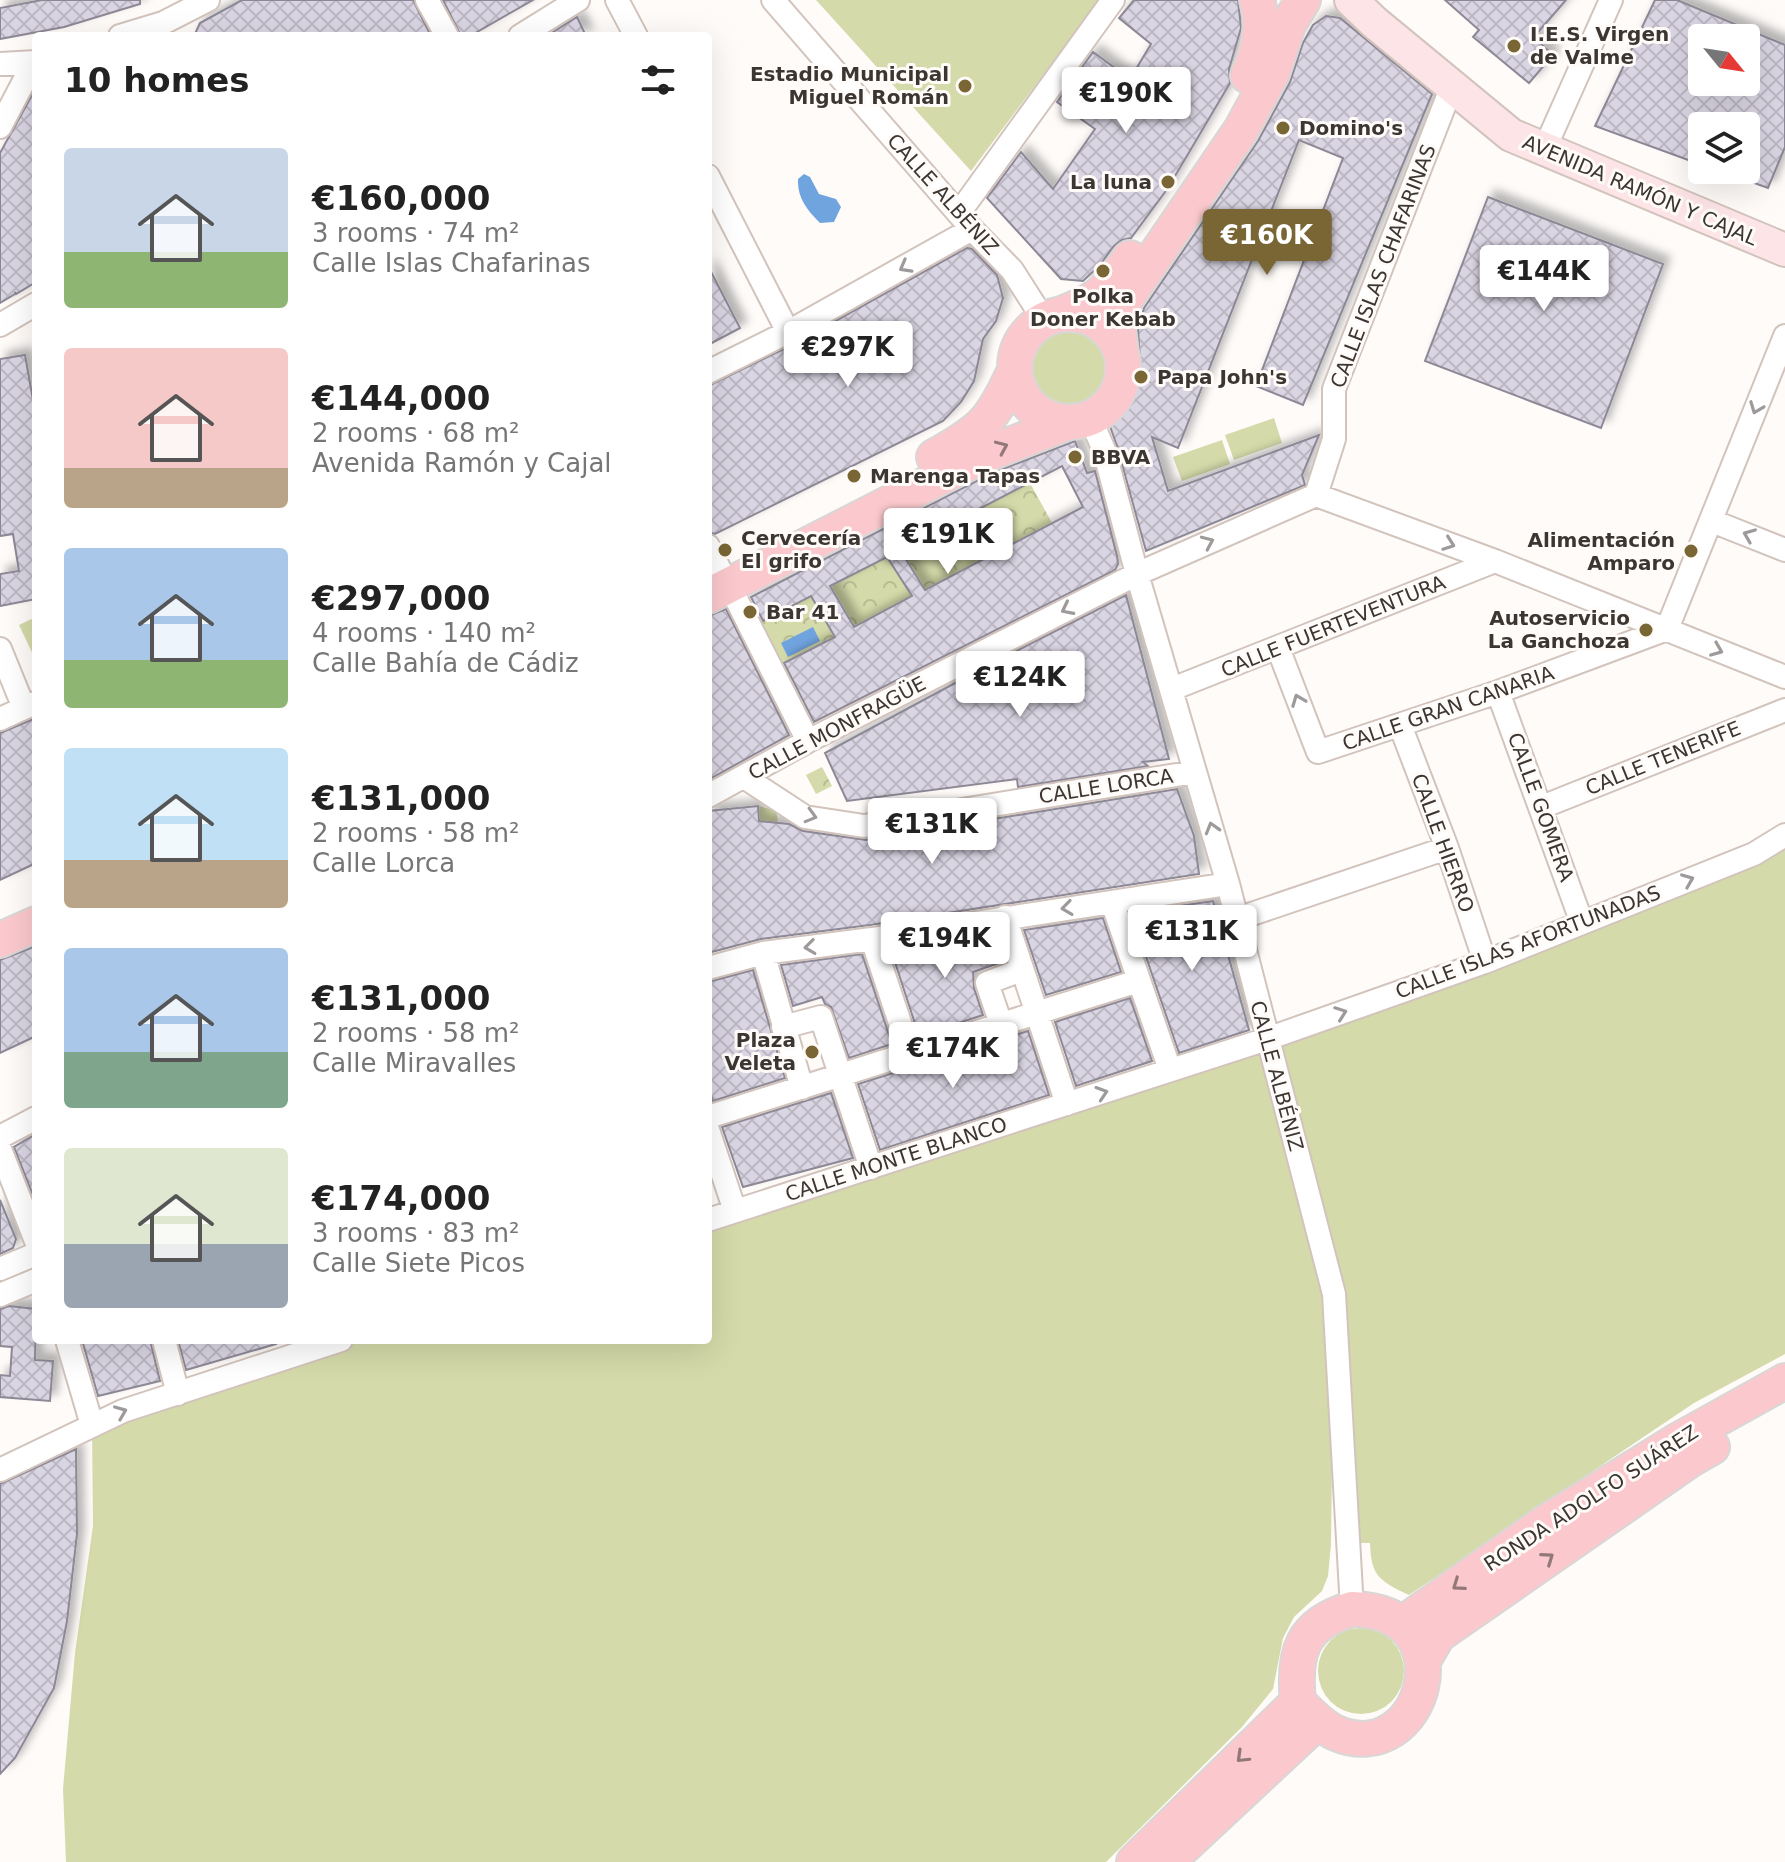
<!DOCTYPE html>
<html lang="en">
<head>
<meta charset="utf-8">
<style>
	:root { --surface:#fff; --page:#f2f2f2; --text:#222; --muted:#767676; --accent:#796634 }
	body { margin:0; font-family:"DejaVu Sans",sans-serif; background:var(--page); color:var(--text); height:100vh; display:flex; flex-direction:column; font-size:30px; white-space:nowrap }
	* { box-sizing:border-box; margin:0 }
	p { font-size:26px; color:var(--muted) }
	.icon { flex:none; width:44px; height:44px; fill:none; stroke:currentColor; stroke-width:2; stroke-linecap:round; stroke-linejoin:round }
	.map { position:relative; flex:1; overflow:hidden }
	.drawer { position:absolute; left:32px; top:32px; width:680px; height:1312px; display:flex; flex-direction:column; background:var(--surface); border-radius:8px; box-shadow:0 8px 32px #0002 }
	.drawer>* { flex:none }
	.needle { width:52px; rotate:120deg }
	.buttons { position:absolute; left:1688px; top:24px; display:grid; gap:16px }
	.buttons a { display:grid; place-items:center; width:72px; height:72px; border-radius:8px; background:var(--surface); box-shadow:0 8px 32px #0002; font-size:40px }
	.price { position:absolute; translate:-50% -68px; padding:0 18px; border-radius:8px; background:#fff; color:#222; font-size:26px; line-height:52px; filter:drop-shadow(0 2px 4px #0008) }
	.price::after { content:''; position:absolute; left:50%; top:48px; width:24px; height:18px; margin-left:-12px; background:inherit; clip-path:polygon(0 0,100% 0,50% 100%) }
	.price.active { background:var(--accent); color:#fff }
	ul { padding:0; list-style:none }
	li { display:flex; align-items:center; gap:24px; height:200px; padding:0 32px }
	li span { display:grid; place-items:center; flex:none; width:224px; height:160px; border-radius:8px; color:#555 }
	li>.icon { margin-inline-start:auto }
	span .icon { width:96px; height:96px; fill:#fffc; stroke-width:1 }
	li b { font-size:34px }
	h2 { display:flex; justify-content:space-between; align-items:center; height:96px; padding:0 32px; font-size:34px }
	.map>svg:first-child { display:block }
	.green { fill:#d4daa9 }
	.park { fill:url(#park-crowns) }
	.water { fill:#70a4df }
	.building { fill:url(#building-cross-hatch); stroke:#8d8895; stroke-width:2; fill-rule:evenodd; filter:url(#shadow) }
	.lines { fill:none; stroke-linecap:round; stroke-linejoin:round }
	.street-casing { stroke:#d2c4bc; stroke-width:26 }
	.secondary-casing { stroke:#d2c4bc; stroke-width:36 }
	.primary-casing { stroke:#d8d7d6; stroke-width:38 }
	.street { stroke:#fff; stroke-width:22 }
	.secondary { stroke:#fde4e6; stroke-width:32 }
	.primary { stroke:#fbc9cd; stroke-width:34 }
	.oneway { stroke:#9e9a99 }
	.oneway2 { stroke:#927878 }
	.poi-dot { fill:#796634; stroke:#fefbf9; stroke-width:3 }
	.labels { text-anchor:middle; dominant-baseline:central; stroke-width:6; stroke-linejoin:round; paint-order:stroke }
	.poi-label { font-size:20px; font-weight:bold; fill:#3c3633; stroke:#fefbf9; text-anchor:start }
	.street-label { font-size:20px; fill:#3c3633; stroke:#fefbf9 }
</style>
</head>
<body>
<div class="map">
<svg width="1785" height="1862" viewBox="0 0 1785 1862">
	<defs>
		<pattern id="park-crowns" width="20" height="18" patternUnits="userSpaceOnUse" patternTransform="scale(2)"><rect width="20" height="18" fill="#d4daa9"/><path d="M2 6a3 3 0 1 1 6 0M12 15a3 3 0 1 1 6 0" fill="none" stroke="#b7bc92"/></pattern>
		<pattern id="building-cross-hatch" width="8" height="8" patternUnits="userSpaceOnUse" patternTransform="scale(2)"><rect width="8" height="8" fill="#dad5e3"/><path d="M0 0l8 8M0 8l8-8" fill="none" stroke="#bcb7c3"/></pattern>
		<filter id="shadow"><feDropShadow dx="7" dy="-7" stdDeviation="4" flood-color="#0004"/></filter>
	</defs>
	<rect width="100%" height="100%" fill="#fefbf9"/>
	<path class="green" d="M816,0h283l-128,171z
		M1025 371a42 42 0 1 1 84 0a42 42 0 1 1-84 0Z
		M1274,418l8,25 -48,17 -9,-25z
		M1222,440l8,24 -48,17 -9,-24z
		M36,617v44l-17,-36z
		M758,806l18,4 13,80 -17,3z
		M1785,835v519l-91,49 -285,192c-29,-14 -38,-18 -39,-52h-22l-14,-232 -3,233 -3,32 -6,15 -28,26 -11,21 -10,51 -31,38 -136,135h-1040l-3,-73 12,-136 18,-127 -1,-101 249,-85h367v-120l559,-181z
		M1318 1671a43 43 0 1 1 86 0a43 43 0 1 1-86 0Z"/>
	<path class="park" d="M1030,483l22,40 -271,142 -23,-42z
		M822,767l10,19 -16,8 -10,-19z"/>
	<path class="water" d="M804,174l6,3 9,17 17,5 5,8 -7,15 -14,1c-13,-13 -23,-25 -22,-44z
		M813,627l7,14 -32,16 -7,-14z"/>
	<path class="building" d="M42,0h98v4l-76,23 -64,12v-31z
		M242,0h171l18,36h-237l6,-13z
		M443,0h90l-63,36h-9z
		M1134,0h104l3,28 -12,41 1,14 -62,105 -37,50 -9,2 -8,6 -15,20 -16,15 -22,-2 -74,-81 34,-46 32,37 42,-60 -38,-27 36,-50 37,27 21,-35 -32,-26z
		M1445,0h121l-32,37 19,18 -24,28 -56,-46 6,-7z
		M1655,0h22l108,45v102l-17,41 -22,-8v-54h-44v39l-107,-39zM1702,38h44v44h-44z
		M1326,16l14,2 92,76 -129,311 -47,-19 87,-228 -44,-18 -121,308 -26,-11 16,54 151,-56 -17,40 3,10 -159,66 -29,-105 -10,-28 14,-19 9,-20v-9l10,-10 -2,-30 6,-22 114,-167 32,-59 13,-39 10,-18z
		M577,17l9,19h-39z
		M36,88v194l-20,12 -1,-2v2l-15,9v-150z
		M1488,197l175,67 -62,164 -176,-67z
		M967,248l5,1 25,26 6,23 -7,23 -13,18 -9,42 -13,21 -18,19 -228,113 -7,-2v-146l86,-42z
		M708,266l32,62 -32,17z
		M25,355l11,62v182l-36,7v-32l19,-3 -6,-37 -13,2v-177z
		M1075,441l12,32 8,-2 22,85 1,8 -3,6 -301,152 -30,-59 51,-26 -24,-41 -48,25 -12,-24 239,-123zM1062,466l21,41 -158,83 -25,-40zM887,557l25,39 -58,31 -24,-41z
		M1126,595l43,164 -26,3 5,4 -130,21 -1,-8 -170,22 -22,-48 158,-85z
		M726,609l63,126 -81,45v-164z
		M36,718v145l-36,17v-147z
		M1177,789l17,47 5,38 -329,51 -109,14 -53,14v-142l50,-5 1,15 30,3 14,7 63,9z
		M1213,901l36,129 -70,23 -48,-140z
		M1103,918l18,54 -75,23 -22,-65z
		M996,934l9,27 -32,11 1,16 9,27 -64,21 -28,-86z
		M36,946v90l-36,17v-93z
		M862,954l30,90 -43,14 -18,-51 -6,-3 -3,-7 -29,9 -12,-41z
		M753,970l32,108 -72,23 -5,-13v-106z
		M1130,998l22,63 -76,25 -21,-64z
		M1028,1031l21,64 -169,55 -22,-66z
		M831,1093l22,65 -110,29 -21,-60z
		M36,1134v69l-22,-56z
		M0,1200l16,39 -3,9 -13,6z
		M9,1306l27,3 -1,51 18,1 -3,40 -50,-4v-22l10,1 2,-29 -12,-1v-37z
		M82,1340h68l10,41 -62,15z
		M178,1340h97l1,4 -90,26z
		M76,1449l1,85 -10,87 -13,67 -39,70 -15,16v-290z"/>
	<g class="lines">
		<g class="street-casing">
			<path id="street" d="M427,0l20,36
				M617,0l19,36
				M773,0l199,229 40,41 32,50
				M120,36l43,-13 45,-23
				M520,36l58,-36
				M0,64l36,-2
				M0,127l34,-65
				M1544,150l67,-150
				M708,176l80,156
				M959,213l154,-213
				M0,325l36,-21
				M708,372l80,-40 184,-103
				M1090,418l14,32 33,124 91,310 106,410 18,315
				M1316,495l18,-56v-50l118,-303
				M1712,521l73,29
				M708,546l12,24
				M729,585l79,156
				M1278,648l40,104 180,-60 169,-63 118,-293
				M0,649l24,59
				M1172,689l323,-128
				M1498,692l84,231
				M0,719l35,-16
				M1400,725l47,123 38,114
				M744,777l61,40 59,9 331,-54
				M708,796l100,-55 329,-167 179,-79 179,66 290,116
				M1542,807l243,-97
				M1112,902l58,168
				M1005,917l62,187
				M1237,919l210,-71
				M872,939l38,114
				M763,953l39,135
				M708,968l55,-15 109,-14 356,-55
				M1001,1024l-14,-41 34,-13
				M783,1027l38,-10 50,151
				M708,1117l430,-136
				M708,1130l27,81
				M0,1137l36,-19
				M0,1149l36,92
				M708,1220l559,-181 218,-77 269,-108 31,-19
				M0,1269l36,-15
				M0,1295l36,-15
				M67,1340l25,85
				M164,1340l14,54
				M0,1470l123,-59 218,-71"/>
		</g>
		<g class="secondary-casing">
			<path id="secondary" d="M1351,0l23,22 137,113 274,115"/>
		</g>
		<g class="primary-casing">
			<path id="primary" d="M1248,76c11,-24 17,-50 9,-76
				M1015 368a54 54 0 1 1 108 0a54 54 0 1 1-108 0Z
				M1059,315c39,-15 48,-23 71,-57
				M1121,353l-3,-24 7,-29 116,-170 31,-57 16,-48 15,-25
				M934,457c49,-27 58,-36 81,-87
				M708,596l274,-140 87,-34
				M0,940l36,-16
				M1352,1609c118,2 72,162 -16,124 -14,-6 -27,-20 -38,-31 -5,-49 3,-78 54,-93z
				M1402,1624l143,-101 134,-83 106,-59
				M1424,1659l14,-24 253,-176 21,-12
				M1134,1862l164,-160
				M1167,1862l151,-141"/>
		</g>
		<use href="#street" class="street"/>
		<use href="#secondary" class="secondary"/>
		<use href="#primary" class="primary"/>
	</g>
	<defs><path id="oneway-chevron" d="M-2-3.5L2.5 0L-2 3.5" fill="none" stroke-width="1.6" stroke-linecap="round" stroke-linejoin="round" transform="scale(2)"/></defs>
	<g class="oneway">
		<use href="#oneway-chevron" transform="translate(905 267) rotate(151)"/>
		<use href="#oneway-chevron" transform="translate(1756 408) rotate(111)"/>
		<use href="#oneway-chevron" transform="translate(1749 535) rotate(-158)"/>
		<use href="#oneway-chevron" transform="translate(1208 542) rotate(-24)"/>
		<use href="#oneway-chevron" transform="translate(1449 544) rotate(20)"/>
		<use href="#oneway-chevron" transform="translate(1067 609) rotate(153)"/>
		<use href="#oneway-chevron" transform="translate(1717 650) rotate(22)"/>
		<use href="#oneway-chevron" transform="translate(1298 700) rotate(-111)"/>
		<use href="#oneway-chevron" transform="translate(811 816) rotate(16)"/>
		<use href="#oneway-chevron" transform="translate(1212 828) rotate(-106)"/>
		<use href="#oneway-chevron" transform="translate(1688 880) rotate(-22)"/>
		<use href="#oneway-chevron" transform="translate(1067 908) rotate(172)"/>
		<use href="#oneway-chevron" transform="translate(810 947) rotate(173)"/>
		<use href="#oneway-chevron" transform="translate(1341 1013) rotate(-20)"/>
		<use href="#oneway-chevron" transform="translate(1102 1093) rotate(-18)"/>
		<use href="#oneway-chevron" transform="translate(121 1412) rotate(-22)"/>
	</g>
	<g class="oneway2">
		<use href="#oneway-chevron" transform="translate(1002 447) rotate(-24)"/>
		<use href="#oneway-chevron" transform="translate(1548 1558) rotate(-35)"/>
		<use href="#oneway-chevron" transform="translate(1458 1585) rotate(145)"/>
		<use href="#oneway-chevron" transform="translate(1242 1757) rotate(136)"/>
	</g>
	<g class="poi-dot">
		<circle cx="1514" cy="46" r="8"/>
		<circle cx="965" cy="86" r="8"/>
		<circle cx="1283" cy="128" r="8"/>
		<circle cx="1168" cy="182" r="8"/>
		<circle cx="1103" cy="271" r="8"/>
		<circle cx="1141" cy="377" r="8"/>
		<circle cx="1075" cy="457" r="8"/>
		<circle cx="854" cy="476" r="8"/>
		<circle cx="725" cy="550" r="8"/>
		<circle cx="1691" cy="551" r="8"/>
		<circle cx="750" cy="612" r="8"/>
		<circle cx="1646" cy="630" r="8"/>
		<circle cx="812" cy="1052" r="8"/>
	</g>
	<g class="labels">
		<g class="poi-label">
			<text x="1530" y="34">I.E.S. Virgen<tspan x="1530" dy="23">de Valme</tspan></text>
			<text x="949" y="74" text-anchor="end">Estadio Municipal<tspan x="949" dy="23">Miguel Román</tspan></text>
			<text x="1299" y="128">Domino's</text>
			<text x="1152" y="182" text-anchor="end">La luna</text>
			<text x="1103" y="296" text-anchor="middle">Polka<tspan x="1103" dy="23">Doner Kebab</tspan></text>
			<text x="1157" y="377">Papa John's</text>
			<text x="1091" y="457">BBVA</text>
			<text x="870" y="476">Marenga Tapas</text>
			<text x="741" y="538">Cervecería<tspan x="741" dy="23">El grifo</tspan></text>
			<text x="1675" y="540" text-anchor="end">Alimentación<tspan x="1675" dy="23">Amparo</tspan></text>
			<text x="766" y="612">Bar 41</text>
			<text x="1630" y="618" text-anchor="end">Autoservicio<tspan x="1630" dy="23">La Ganchoza</tspan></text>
			<text x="796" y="1040" text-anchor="end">Plaza<tspan x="796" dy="23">Veleta</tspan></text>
		</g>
		<g class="street-label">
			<text transform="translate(1640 190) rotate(23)">AVENIDA RAMÓN Y CAJAL</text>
			<text transform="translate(943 194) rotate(48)">CALLE ALBÉNIZ</text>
			<text transform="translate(1383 266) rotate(-69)">CALLE ISLAS CHAFARINAS</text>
			<text transform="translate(1333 626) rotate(-22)">CALLE FUERTEVENTURA</text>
			<text transform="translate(1448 708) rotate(-19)">CALLE GRAN CANARIA</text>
			<text transform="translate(837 728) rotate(-28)">CALLE MONFRAGÜE</text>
			<text transform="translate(1663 758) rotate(-22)">CALLE TENERIFE</text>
			<text transform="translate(1106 786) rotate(-9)">CALLE LORCA</text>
			<text transform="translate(1541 807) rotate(70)">CALLE GOMERA</text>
			<text transform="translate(1443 843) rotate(70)">CALLE HIERRO</text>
			<text transform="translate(1528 942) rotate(-21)">CALLE ISLAS AFORTUNADAS</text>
			<text transform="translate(1277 1076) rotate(75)">CALLE ALBÉNIZ</text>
			<text transform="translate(896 1159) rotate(-18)">CALLE MONTE BLANCO</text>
			<text transform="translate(1591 1498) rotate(-33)">RONDA ADOLFO SUÁREZ</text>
		</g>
	</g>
</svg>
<div class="buttons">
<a><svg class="needle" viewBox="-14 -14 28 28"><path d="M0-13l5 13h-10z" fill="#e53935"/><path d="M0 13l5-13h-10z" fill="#767676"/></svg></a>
<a><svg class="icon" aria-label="layers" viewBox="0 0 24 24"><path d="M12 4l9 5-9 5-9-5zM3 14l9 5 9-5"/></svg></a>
</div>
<b class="price" style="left:1126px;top:135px">€190K</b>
<b class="price active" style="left:1267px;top:277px">€160K</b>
<b class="price" style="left:1544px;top:313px">€144K</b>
<b class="price" style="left:848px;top:389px">€297K</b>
<b class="price" style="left:948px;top:576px">€191K</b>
<b class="price" style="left:1020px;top:719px">€124K</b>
<b class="price" style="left:932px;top:866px">€131K</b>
<b class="price" style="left:1192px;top:973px">€131K</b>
<b class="price" style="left:945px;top:980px">€194K</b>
<b class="price" style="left:953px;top:1090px">€174K</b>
<section class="drawer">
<h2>10 homes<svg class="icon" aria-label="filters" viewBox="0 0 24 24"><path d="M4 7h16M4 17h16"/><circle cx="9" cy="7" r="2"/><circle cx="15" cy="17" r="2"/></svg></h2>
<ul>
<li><span style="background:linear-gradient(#c9d6e8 65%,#8fb573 0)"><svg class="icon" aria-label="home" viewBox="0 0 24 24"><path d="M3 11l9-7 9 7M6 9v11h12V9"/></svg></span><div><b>€160,000</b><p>3 rooms · 74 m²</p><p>Calle Islas Chafarinas</p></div></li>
<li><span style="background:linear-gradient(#f6c9c9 75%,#b9a48a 0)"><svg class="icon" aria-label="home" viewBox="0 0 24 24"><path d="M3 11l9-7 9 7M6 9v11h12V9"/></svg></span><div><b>€144,000</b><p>2 rooms · 68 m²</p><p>Avenida Ramón y Cajal</p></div></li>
<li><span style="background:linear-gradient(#a9c7e8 70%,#8fb573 0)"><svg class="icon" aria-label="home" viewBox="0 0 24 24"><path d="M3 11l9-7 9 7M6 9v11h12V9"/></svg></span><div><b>€297,000</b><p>4 rooms · 140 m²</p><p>Calle Bahía de Cádiz</p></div></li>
<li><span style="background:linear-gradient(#bfe0f5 70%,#b9a48a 0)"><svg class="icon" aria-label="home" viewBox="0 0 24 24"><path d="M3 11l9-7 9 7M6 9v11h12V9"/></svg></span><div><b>€131,000</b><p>2 rooms · 58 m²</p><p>Calle Lorca</p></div></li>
<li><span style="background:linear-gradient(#a9c7e8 65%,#7fa58c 0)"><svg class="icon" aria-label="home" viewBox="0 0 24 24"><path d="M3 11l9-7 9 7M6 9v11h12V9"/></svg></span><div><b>€131,000</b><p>2 rooms · 58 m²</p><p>Calle Miravalles</p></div></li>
<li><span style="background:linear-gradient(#dfe7d0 60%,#9aa5b1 0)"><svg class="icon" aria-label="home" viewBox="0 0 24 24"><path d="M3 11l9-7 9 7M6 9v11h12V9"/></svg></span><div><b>€174,000</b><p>3 rooms · 83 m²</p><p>Calle Siete Picos</p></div></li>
</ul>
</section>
</div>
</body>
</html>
